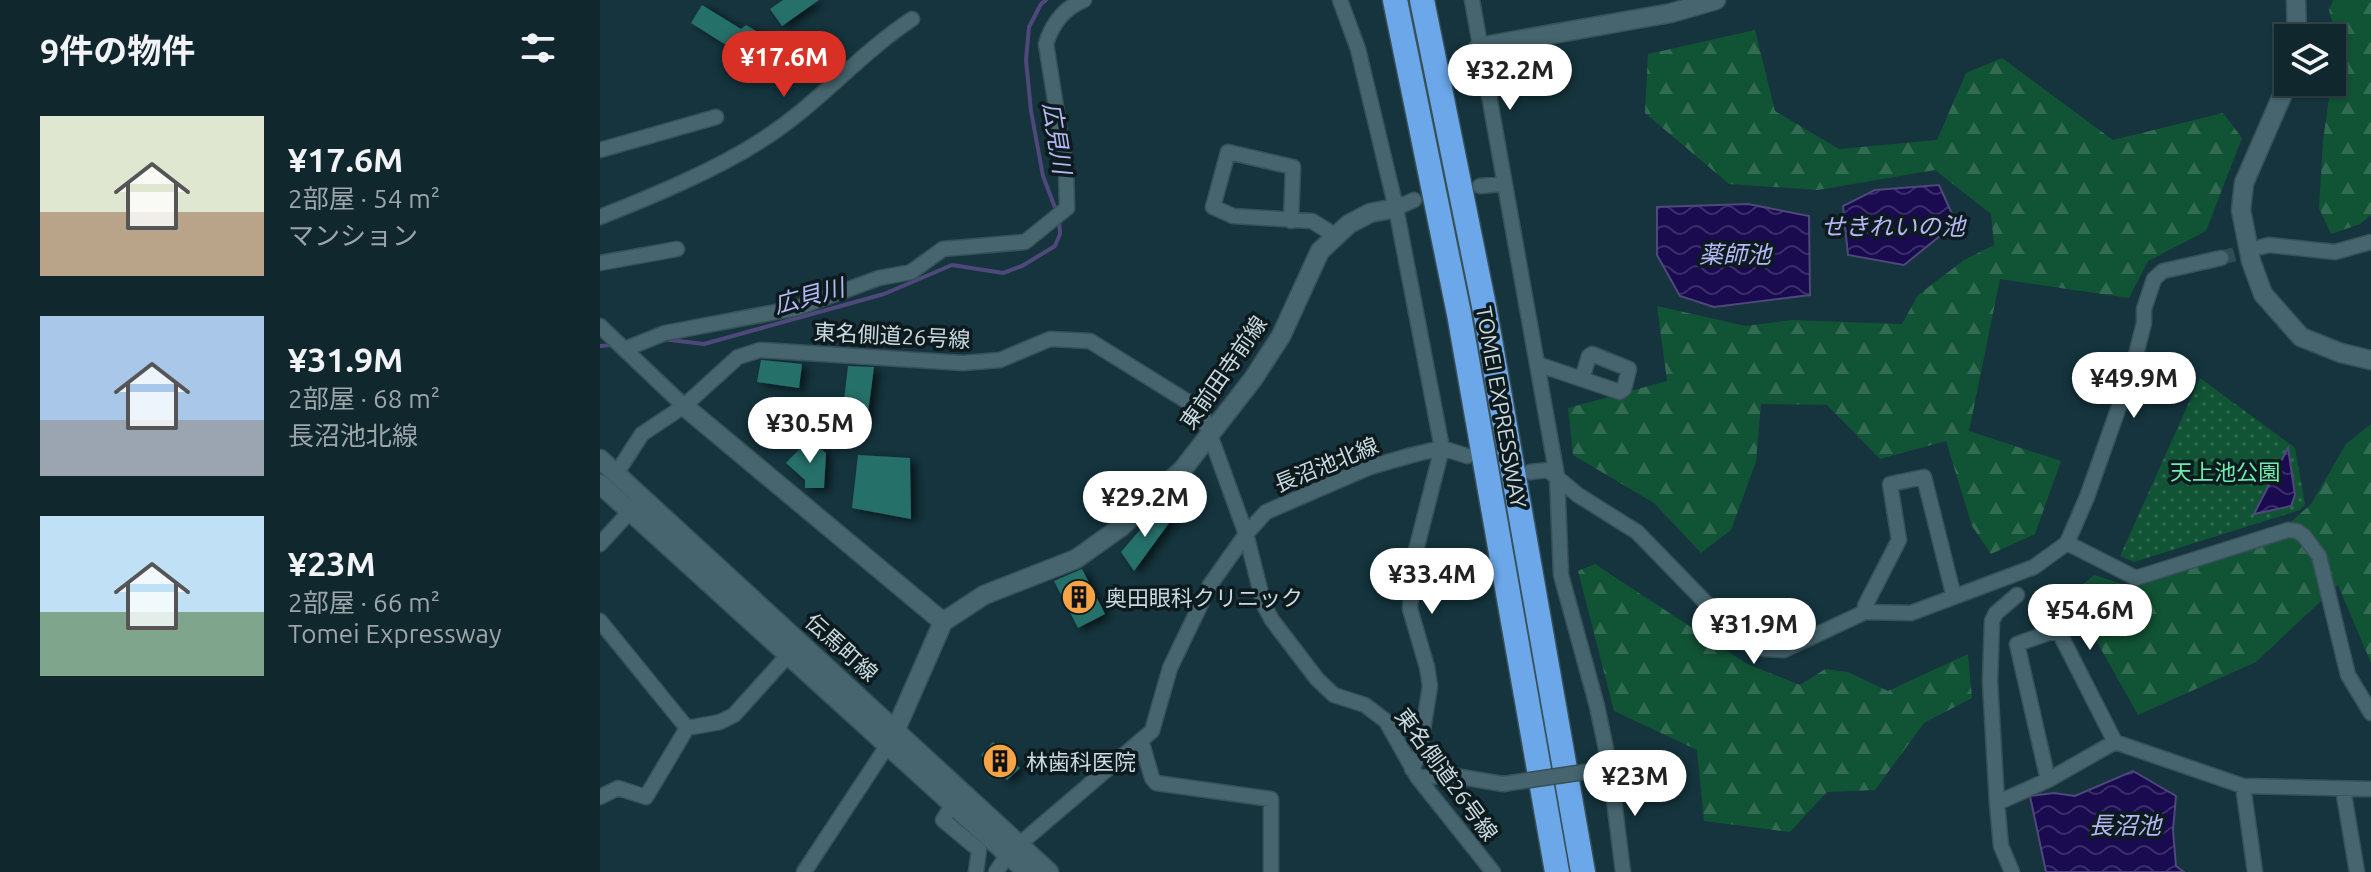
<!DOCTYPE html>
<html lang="ja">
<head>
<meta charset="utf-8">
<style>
	:root { --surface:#10272e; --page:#1e333a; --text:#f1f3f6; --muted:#9ca5aa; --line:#30444a; --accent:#d93025 }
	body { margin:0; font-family:Ubuntu,"Noto Sans JP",sans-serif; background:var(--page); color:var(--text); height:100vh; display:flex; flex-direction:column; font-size:30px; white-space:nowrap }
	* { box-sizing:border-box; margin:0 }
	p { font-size:26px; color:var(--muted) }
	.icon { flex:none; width:44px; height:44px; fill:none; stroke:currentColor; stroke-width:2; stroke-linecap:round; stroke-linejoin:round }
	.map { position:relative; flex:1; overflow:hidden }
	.drawer { display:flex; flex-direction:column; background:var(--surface); width:600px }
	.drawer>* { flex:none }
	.controls { position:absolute; left:1674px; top:24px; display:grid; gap:16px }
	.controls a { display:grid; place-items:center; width:72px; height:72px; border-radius:0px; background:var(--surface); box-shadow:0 2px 6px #0004,0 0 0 2px var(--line); font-size:40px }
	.price { position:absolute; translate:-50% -68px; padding:0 18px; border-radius:28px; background:#fff; color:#222; font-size:26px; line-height:52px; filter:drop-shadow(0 2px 4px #0008) }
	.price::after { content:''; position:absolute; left:50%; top:48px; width:24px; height:18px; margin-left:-12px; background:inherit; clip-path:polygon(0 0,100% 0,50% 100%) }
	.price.current { background:var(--accent); color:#fff }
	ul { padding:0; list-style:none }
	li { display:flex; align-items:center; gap:24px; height:200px; padding:0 40px }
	li span { display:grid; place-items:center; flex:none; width:224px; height:160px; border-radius:0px; color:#555 }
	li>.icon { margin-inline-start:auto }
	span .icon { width:96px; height:96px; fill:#fffc; stroke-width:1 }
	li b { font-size:34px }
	h2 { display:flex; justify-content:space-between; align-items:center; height:96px; padding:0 40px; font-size:34px }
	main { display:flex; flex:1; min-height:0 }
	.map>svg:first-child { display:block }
	.grass { fill:url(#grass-dots) }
	.forest { fill:url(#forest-firs) }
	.water { fill:url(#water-waves); stroke:#4e487b; stroke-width:2 }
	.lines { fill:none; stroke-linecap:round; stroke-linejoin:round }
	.stream { stroke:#4e487b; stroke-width:4 }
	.building { fill:#286f6b; filter:url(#shadow) }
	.minor-tunnel { stroke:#304d55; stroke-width:14; stroke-dasharray:14 7; stroke-linecap:butt }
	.minor-casing { stroke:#385058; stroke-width:17 }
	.tertiary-casing { stroke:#385058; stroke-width:21 }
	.motorway-casing { stroke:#385058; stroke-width:27 }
	.minor { stroke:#46656f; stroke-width:14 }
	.tertiary { stroke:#46656f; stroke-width:18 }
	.motorway { stroke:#6ba7e9; stroke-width:24 }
	.minor-bridge-casing { stroke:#385058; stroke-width:17; stroke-linecap:butt }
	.minor-bridge { stroke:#46656f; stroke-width:14 }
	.labels { text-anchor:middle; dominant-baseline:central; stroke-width:7; stroke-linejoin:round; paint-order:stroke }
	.street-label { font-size:22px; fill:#c8d9df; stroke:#0d1a1e }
	.park-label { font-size:22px; fill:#6fedad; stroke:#0d1a1e }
	.poi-label { font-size:22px; fill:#c8d9df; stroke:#0d1a1e; text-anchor:start }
	.water-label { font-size:24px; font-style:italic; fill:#b6b8f6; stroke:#0d1a1e }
</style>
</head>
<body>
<main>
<section class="drawer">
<h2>9件の物件<svg class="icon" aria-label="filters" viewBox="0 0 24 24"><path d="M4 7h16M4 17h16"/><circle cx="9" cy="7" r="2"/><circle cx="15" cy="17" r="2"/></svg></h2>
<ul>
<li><span style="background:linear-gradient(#dfe7d0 60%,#b9a48a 0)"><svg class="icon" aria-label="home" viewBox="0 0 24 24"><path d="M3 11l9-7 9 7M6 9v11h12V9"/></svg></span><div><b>¥17.6M</b><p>2部屋 · 54 m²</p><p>マンション</p></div></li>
<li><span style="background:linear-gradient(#a9c7e8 65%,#9aa5b1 0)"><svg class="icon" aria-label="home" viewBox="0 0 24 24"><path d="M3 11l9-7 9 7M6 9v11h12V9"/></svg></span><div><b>¥31.9M</b><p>2部屋 · 68 m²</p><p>長沼池北線</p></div></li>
<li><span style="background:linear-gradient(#bfe0f5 60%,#7fa58c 0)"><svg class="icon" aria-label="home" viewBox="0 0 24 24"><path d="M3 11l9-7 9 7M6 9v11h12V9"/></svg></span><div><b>¥23M</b><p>2部屋 · 66 m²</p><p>Tomei Expressway</p></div></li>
</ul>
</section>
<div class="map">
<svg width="1771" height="872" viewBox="0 0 1771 872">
	<defs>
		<pattern id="grass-dots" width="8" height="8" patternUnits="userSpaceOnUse" patternTransform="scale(2)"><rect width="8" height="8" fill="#115335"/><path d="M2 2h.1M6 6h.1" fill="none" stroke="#326b52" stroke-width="1.8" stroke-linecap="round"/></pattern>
		<pattern id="forest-firs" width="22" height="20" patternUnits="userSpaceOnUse" patternTransform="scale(2)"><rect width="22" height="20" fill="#115335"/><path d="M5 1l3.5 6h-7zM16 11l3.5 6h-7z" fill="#326b52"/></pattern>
		<pattern id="water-waves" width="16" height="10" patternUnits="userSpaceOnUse" patternTransform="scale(2)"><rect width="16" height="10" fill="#1a0a50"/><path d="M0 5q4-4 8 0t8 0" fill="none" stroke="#3a2d69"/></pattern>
		<filter id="shadow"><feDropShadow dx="5.5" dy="3" stdDeviation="4" flood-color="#0009"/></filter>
	</defs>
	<rect width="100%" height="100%" fill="#15343d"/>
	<path class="grass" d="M1600,378l95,70 10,56 -5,6 -166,52 -14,-6z"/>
	<path class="forest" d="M1733,0h38v215l-11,9 -29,10 -12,-26 4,-67 14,-102 -8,-29z
		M1155,30l20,81 64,38 98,-9 29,-67 36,-15 111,82 110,-27 19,25 -36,93 -58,30 -19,37 -129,-19 -31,152 92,30 -26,73 -44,20 -19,-28 -26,-85 -66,18 -53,-54 -66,-1 -5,58 -25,68 -30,23 -47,-50 -81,-48 -5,-47 99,-27 -10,-75 89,20 46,-6 110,4 16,-29 46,-35 30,-15 -3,-31 -56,-44 -117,20 -89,-6 -84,-71 3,-59z
		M1771,424v239l-33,-78 -82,77 -118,53 -50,-89 -9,-38 15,-13 38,12 132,-41 47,-42 35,-60z
		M995,564l152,100 53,21 25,-16 23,3 40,19 80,-37 4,44 -48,25 -49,67 -48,2 -37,40 -86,-11 -7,-71 -83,-39 -36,-140z"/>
	<path class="water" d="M1339,185l17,38 -52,42 -56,-10 -5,-49 32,-16z
		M1148,204l61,12 1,79 -96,12 -34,-11 -23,-41v-48z
		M1688,448l7,47 -4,11 -37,8z
		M1533,771l43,25 -3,34 3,36 8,6h-138l-16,-76 24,-3 21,3z"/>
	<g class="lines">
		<path class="stream" d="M62,339l42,5 180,-50 68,-29 51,8 19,-7 33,-20 5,-12 -1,-16 -16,-42 -12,-65 -5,-51 3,-33 12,-23 5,-4
			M0,346l13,-1"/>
	</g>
	<path class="building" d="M183,0h36l-37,26 -12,-17z
		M102,5l39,24 5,-4 22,13 -15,24 -62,-39z
		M161,360l41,4 -3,24 -42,-6z
		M248,366l26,1 -7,54 -25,-4z
		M209,439l17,14 -2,35h-19v-8l-19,-17z
		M258,455l52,3 1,61 -59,-11z
		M557,510l15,9 -38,52 -13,-19z
		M482,569l23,45 -27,14 -24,-47z
		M393,742l27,26 -13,12 -26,-25z"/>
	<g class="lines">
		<path class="minor-tunnel" d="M1621,258l35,-10"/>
		<g class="minor-casing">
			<path id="minor" d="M740,0l18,49 38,159 46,240 -29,114 -3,47 17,58 3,19 -11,69 -7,14
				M872,0l85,476 4,99 36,131 13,62 13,104
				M0,150l116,-33
				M880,186l23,-2
				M796,208l18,-8
				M0,217c53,-21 118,-48 165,-79 53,-34 94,-84 147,-119
				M691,221l2,-54 -65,-15 -15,55 20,9 79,5 24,15
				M1661,247l8,-2 66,7 36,-10
				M0,263l77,-14
				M0,326l84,80
				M25,349l40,-16 132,-25 82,-30 32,-6 32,-23 82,-7 42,-34 -1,-39 -20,-125c6,-20 18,-36 38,-44
				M937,364l83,28 4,-3 5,-20 -37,-15 -3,2 -7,23
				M930,472l18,-2 30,25 59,37 108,111 19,6 20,1 81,-38 46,1 123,-46 33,-24 20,-46 45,-127 12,-47v-14l10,-30 9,-8 58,-13
				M16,474l26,-40 42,-28 54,-49 22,-7 203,13 37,-3 50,-21 40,2 111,69 45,124 18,71 8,15 45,59 17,16 31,10 21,16 32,57 75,94
				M1467,543l69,35 152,-48 9,1 7,5 15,20 29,119 23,38
				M0,544l35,-38
				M1265,612v-6l34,-66 -9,-56 34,-7 30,120
				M0,621l87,107
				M541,740l11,38 4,5 115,16v73
				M1515,742l128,44 128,3
				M818,778l31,-3 54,9
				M1643,786l12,86
				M1743,789l14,83
				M0,797l18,-9 28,9 41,-69 33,-6 14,-7 55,-61
				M1397,803l51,-23 67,-38 -55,-108 -9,-2 -34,12 31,136
				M353,804l-10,16 36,30 -3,22
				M204,872l87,-132
				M396,872l12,-18 144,-123 18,-63 40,-83 36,-51 20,-22 104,-45 42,-12 30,-7 25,8
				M1412,872l-11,-26 -4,-43 -7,-121 2,-61 4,-8 21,-18"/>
		</g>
		<g class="tertiary-casing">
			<path id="tertiary" d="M1696,0l1,38
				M879,47l192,-34 45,-13
				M1688,82l-44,101 -3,27 10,51 12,33 38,43 40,16 30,7
				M84,406l259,216 -47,107
				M0,459l449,413
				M0,484l427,388
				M343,622l41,-27 92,-36 45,-32 62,-58 70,-90 28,-43 39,-85 29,-27 21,-11 26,-5"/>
		</g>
		<g class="motorway-casing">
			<path id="motorway" d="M795,0l64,314 98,558
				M822,0l63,311 98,561"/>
		</g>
		<use href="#minor" class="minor"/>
		<use href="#tertiary" class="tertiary"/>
		<use href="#motorway" class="motorway"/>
		<g class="minor-bridge-casing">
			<path id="minor-bridge" d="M903,784l88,-13"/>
		</g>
		<use href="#minor-bridge" class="minor-bridge"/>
	</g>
	<defs>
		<g id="building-disc" transform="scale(1.8)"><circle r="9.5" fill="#f5a345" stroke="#0d1a1e"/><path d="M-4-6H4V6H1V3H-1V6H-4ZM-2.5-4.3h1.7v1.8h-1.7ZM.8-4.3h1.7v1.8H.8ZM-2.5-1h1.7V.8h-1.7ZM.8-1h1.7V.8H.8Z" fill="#111"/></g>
	</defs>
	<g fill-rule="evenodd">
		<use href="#building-disc" x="479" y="597"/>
		<use href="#building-disc" x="400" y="761"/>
	</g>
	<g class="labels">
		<g class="street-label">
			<text transform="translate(292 335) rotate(3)">東名側道26号線</text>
			<text transform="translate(623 372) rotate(-55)">東前田寺前線</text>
			<text transform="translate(902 407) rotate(80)">TOMEI EXPRESSWAY</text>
			<text transform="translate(726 464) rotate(-22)">長沼池北線</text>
			<text transform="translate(242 647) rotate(42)">伝馬町線</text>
			<text transform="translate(847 774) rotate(54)">東名側道26号線</text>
		</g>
		<g class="park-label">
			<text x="1625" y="471">天上池公園</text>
		</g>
		<g class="poi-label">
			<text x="505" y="597">奥田眼科クリニック</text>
			<text x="426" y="761">林歯科医院</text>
		</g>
		<g class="water-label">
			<text transform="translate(457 138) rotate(81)">広見川</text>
			<text x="1293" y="226">せきれいの池</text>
			<text x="1135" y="254">薬師池</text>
			<text transform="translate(209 296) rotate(-15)">広貝川</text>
			<text x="1525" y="825">長沼池</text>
		</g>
	</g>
</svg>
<div class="controls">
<a><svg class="icon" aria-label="layers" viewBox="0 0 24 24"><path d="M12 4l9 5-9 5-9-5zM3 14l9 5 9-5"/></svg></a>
</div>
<b class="price current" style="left:184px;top:99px">¥17.6M</b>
<b class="price" style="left:910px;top:112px">¥32.2M</b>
<b class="price" style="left:1534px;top:420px">¥49.9M</b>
<b class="price" style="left:210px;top:465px">¥30.5M</b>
<b class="price" style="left:545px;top:539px">¥29.2M</b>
<b class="price" style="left:832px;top:616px">¥33.4M</b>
<b class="price" style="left:1490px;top:652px">¥54.6M</b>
<b class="price" style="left:1154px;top:666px">¥31.9M</b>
<b class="price" style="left:1035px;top:818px">¥23M</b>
</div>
</main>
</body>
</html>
